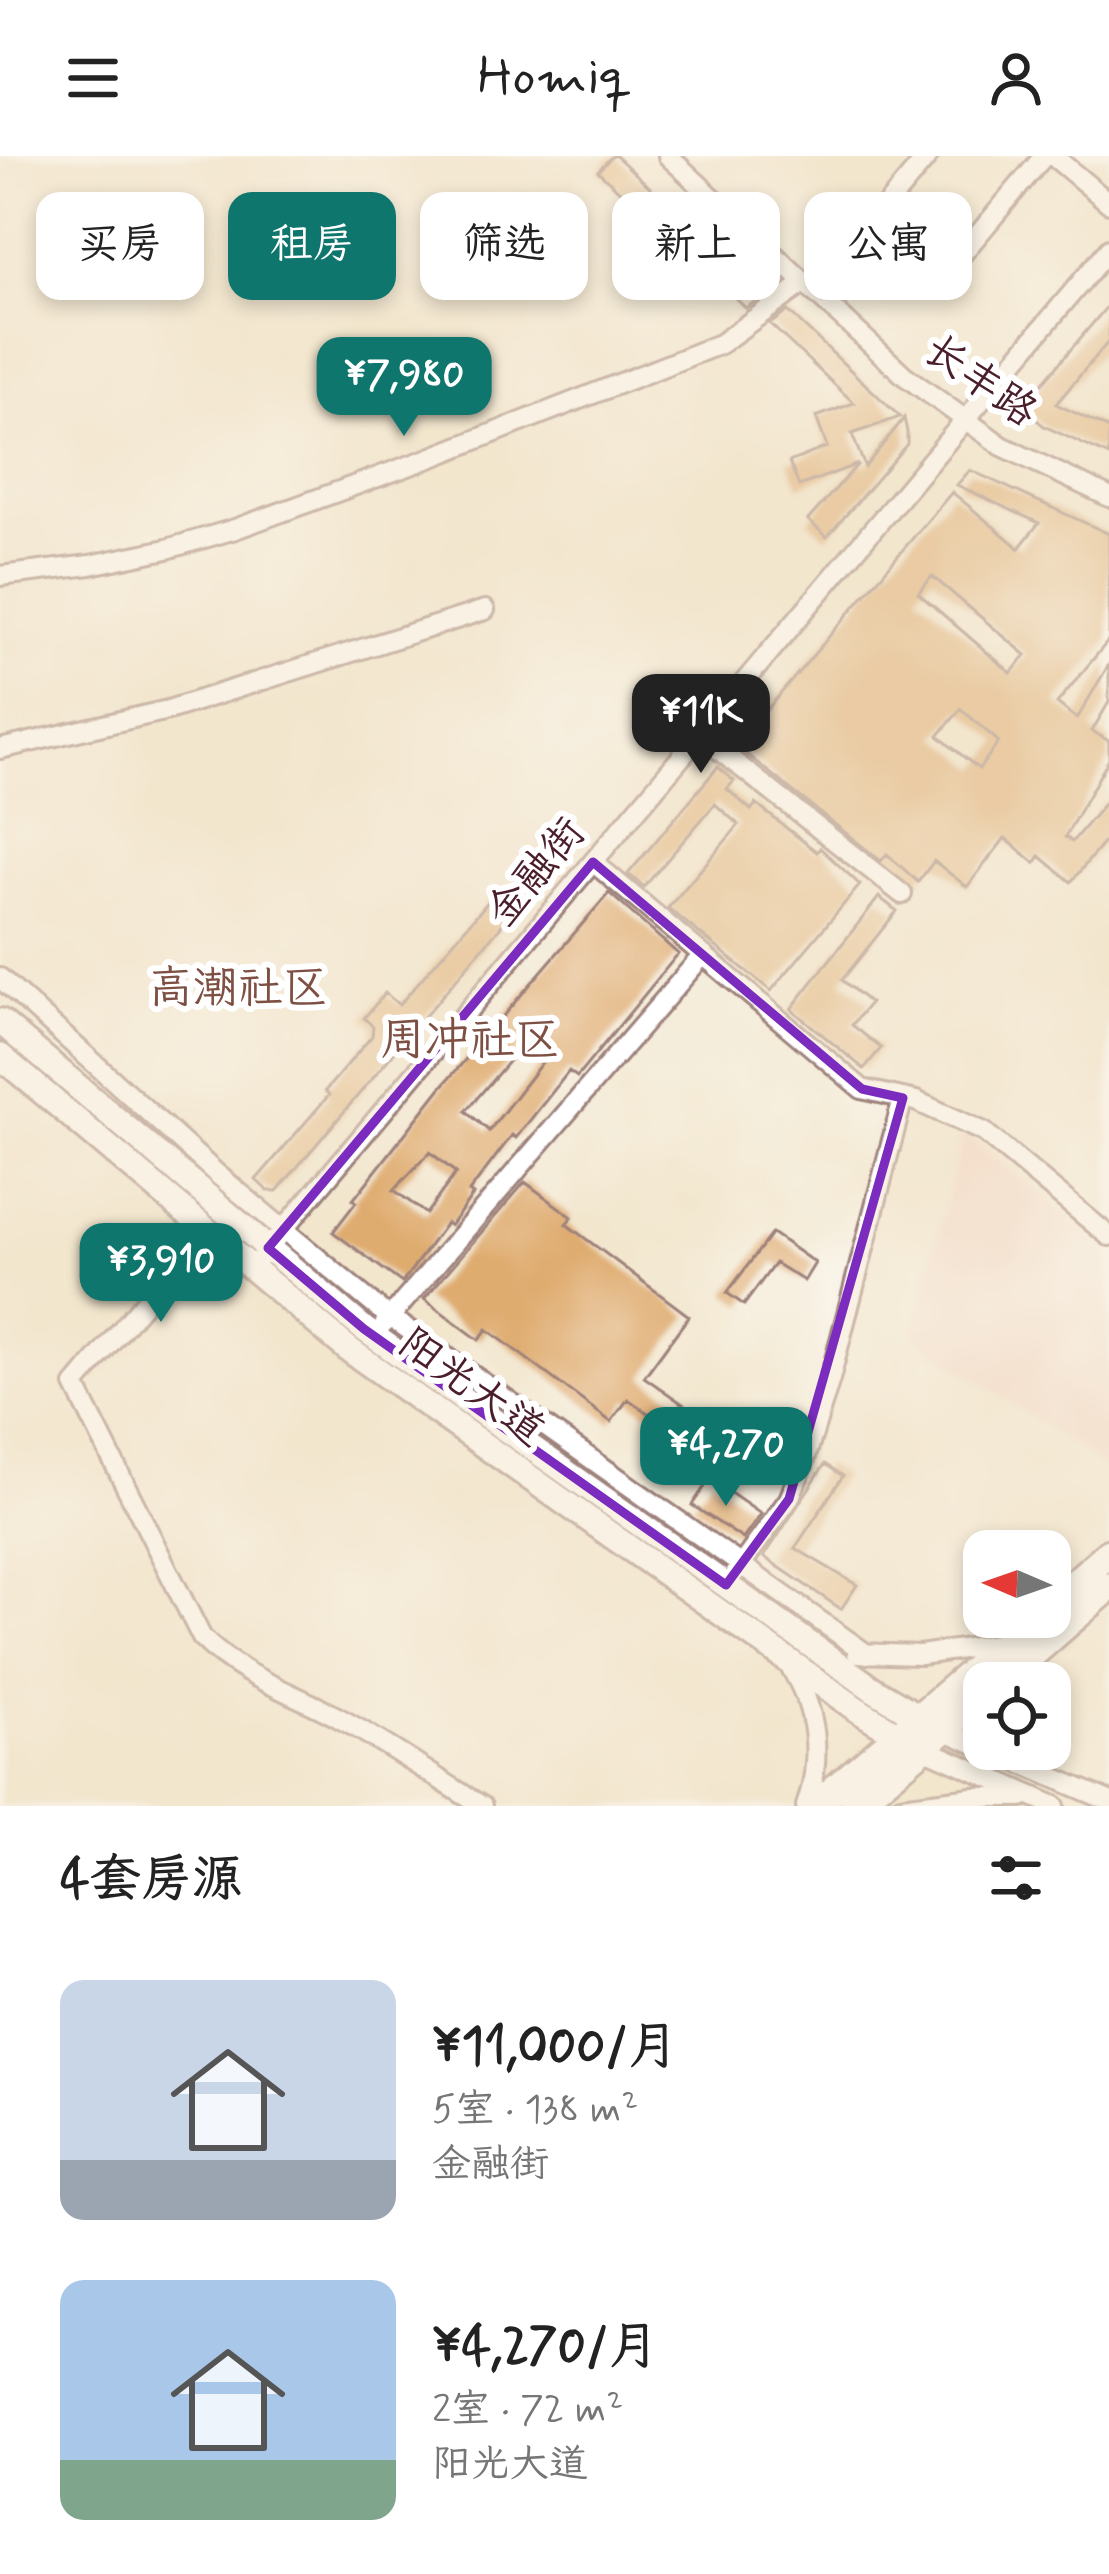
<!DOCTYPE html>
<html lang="zh">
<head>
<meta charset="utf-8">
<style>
	:root { --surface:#fff; --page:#f2f2f2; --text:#222; --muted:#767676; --accent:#0f766e }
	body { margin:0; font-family:Mynerve,"LXGW WenKai TC",sans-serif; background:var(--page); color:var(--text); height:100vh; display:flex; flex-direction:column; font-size:45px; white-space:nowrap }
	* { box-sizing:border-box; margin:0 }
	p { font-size:39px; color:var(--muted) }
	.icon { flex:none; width:66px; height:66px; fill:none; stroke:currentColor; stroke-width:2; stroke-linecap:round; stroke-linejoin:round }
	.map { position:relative; height:1650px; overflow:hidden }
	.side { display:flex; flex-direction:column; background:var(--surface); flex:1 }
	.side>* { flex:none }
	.guide { position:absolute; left:36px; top:36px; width:1038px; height:108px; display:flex; gap:24px }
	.needle { width:78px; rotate:272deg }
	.tools { position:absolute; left:963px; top:1374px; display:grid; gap:24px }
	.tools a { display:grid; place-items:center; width:108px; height:108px; border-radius:24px; background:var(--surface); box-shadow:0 6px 18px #0003; font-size:60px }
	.price { position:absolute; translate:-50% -102px; padding:0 27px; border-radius:24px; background:var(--accent); color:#fff; font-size:39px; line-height:78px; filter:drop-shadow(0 3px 6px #0008) }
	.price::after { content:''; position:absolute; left:50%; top:72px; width:36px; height:27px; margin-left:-18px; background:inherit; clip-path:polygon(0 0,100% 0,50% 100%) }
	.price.current { background:#222; color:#fff }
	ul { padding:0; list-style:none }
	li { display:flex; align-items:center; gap:36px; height:300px; padding:0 60px }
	li span { display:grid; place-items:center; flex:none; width:336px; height:240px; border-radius:24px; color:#555 }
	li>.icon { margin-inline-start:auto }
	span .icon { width:144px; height:144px; fill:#fffc; stroke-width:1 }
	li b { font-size:51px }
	h2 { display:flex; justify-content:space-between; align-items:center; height:144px; padding:0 60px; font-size:51px }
	.tag { padding:0 42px; border-radius:24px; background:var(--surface); box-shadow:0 6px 18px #0003; font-size:42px; line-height:108px }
	.tag.current { background:var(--accent); color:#fff }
	header { display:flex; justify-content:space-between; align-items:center; height:156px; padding:0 60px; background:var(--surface); font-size:54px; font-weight:600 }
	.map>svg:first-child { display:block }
	.built { fill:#f5d2c3 }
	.building { fill:#dfac70; fill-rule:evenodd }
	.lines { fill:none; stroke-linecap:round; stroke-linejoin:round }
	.minor-casing { stroke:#9e827c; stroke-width:24 }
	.major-casing { stroke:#9e827c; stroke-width:30 }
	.highway-casing { stroke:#9e827c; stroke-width:33 }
	.minor { stroke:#fff; stroke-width:18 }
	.major { stroke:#fff; stroke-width:24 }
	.highway { stroke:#fff; stroke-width:27 }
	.marked { fill:none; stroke:#7b2cbf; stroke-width:9; stroke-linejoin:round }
	.labels { text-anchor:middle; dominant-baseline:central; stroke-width:12; stroke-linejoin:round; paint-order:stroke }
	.street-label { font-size:42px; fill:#4a1f2b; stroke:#fff }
	.neighbourhood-label { font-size:45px; fill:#7e5043; stroke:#fff }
</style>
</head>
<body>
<header><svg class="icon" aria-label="menu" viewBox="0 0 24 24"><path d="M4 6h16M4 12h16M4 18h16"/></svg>Homiq<svg class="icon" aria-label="person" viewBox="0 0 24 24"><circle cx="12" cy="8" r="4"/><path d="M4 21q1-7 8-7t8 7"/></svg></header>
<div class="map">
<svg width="1109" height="1650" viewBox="0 0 1109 1650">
	<rect width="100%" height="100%" fill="#fff"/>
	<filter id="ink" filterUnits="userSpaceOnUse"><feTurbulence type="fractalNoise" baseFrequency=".00833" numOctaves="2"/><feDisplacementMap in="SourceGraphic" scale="24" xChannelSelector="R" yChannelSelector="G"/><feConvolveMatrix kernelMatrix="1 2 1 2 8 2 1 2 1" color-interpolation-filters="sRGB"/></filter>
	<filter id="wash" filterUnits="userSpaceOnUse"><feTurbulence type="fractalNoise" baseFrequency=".004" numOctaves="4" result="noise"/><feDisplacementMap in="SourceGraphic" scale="48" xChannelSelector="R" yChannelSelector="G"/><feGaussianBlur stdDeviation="2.7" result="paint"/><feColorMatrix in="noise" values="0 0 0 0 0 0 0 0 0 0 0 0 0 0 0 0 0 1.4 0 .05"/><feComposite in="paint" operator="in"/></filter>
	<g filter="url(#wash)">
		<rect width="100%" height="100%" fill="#f2e6cd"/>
		<path class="built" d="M963,977l146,114v223l-196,-133z"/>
		<g id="blocks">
			<path class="building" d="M612,0h4l150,138 -20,14 -148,-137z
				M1109,148v37l-53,63 53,25v27l-65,-30 -12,-10 -3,-17z
				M788,155l112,106 -48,17 13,33 39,-49 3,14v12l-80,93 -19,-17 50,-56 -59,22 -10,-24 38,-15 -11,-30 38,-14 -84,-79z
				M970,314l139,64v106l-52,63 20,16 32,-55v38l-17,29 17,10v18l-44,78 7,5 37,-44v38l-38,46 -31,-26 -5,7 -30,-25 -38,49 -33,-26 -16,21 -31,-28 -6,7 -145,-115 216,-254 67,56 20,-25 -82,-38zM932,420l94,79 -15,18 -93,-80zM961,553l38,33 -20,27 -41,-33z
				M718,611l16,14 -7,8 24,21 5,-6 61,48 3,-4 40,37 -89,106 -103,-83 71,-83 -24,-21 -71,83 -16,-13z
				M609,737l69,61 -101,123 -8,-6 -53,67 -4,-3 -43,57 4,3 -23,31 -4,-3 -44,60 -69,-51 23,-30 -3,-2 87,-111zM530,880l20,16 -61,79 -23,-20zM430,996l26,21 -30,41 -32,-24z
				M493,740l19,17 -235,278h-9l-12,-11 73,-85 -4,-4 47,-55 1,-10 -9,-8 21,-25 14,12z
				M879,741l18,14 -55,69 28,23 -18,22 29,23 -17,21 -73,-60z
				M525,1026l47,35 -6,7 123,92 -45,61 82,57 -16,22 -82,-57 -17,23 -124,-93 -8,11 -55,-41z
				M772,1077l43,30 -11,18 -29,-18 -31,42 -17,-12z
				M825,1308l18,12 -48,72 62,37 -16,24 -77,-52z
				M710,1323l51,35 -18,25 -51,-34z"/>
		</g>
	</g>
	<g filter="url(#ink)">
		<use href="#blocks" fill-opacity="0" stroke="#9e827c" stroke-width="3"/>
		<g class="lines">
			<g class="minor-casing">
				<path id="minor" d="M668,0l237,220 97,70 107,51
					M1053,0l56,47
					M962,98l82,-98
					M814,136l114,-136
					M0,420l90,-11 77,-16 68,-20 195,-71 290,-114 84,-61
					M700,579l202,159
					M0,593l168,-39 317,-100
					M593,706l269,227 54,12 68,31 125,104
					M0,822l217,196 162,135 488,345
					M206,1073l-131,156 127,253c39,39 90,54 137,80 49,26 95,59 143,88
					M262,1099l847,-1006
					M385,1167l318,-368
					M736,1416l53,-73 15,-36 26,-84 73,-281
					M857,1497l63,2 83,-12
					M789,1509c28,43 34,93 17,141
					M944,1574l40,18
					M923,1592l132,58
					M987,1593l122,52
					M901,1650l72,-9h49"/>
			</g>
			<g class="major-casing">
				<path id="major" d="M0,865l364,308 509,360 58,35
					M0,900l348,293 510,361 54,33"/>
			</g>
			<g class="highway-casing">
				<path id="highway" d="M1050,1449l59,-52
					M999,1527l110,-96
					M815,1650l221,-189
					M854,1650l130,-110"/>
			</g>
			<use href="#minor" class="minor"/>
			<use href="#major" class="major"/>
			<use href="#highway" class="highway"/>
		</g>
	</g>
	<path d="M0 0H1109V1650H0ZM593,706l269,227 41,9 -114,401 -63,86 -362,-256 -96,-81z" fill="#f2e6cd" fill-opacity=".55" fill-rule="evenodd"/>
	<path class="marked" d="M593,706l269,227 41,9 -114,401 -63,86 -362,-256 -96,-81z"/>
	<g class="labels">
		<g class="street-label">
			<text transform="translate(980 226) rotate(35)">长丰路</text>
			<text transform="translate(537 717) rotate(-50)">金融街</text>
			<text transform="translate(471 1232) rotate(36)">阳光大道</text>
		</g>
		<g class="neighbourhood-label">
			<text x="238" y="833">高潮社区</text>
			<text x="470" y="885">周冲社区</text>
		</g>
	</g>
</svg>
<div class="tools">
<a><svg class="needle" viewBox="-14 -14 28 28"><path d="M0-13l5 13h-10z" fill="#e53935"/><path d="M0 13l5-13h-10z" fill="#767676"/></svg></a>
<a><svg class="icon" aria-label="locate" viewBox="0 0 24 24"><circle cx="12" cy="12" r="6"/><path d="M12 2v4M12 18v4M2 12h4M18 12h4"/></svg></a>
</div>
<b class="price" style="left:404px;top:283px">¥7,980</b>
<b class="price current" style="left:701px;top:620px">¥11K</b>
<b class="price" style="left:161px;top:1169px">¥3,910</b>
<b class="price" style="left:726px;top:1353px">¥4,270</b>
<div class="guide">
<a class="tag">买房</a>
<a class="tag current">租房</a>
<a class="tag">筛选</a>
<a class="tag">新上</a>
<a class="tag">公寓</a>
</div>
</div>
<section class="side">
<h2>4套房源<svg class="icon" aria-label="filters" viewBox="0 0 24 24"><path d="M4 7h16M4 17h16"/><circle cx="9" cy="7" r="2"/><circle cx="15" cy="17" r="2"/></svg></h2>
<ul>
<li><span style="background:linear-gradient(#c9d6e8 75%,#9aa5b1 0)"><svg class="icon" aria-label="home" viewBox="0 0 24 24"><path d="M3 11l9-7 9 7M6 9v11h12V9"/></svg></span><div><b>¥11,000/月</b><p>5室 · 138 m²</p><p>金融街</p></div></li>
<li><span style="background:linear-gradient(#a9c7e8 75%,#7fa58c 0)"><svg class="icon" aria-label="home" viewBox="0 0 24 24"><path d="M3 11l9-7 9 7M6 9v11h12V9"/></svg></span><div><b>¥4,270/月</b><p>2室 · 72 m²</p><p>阳光大道</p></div></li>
</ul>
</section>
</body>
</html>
